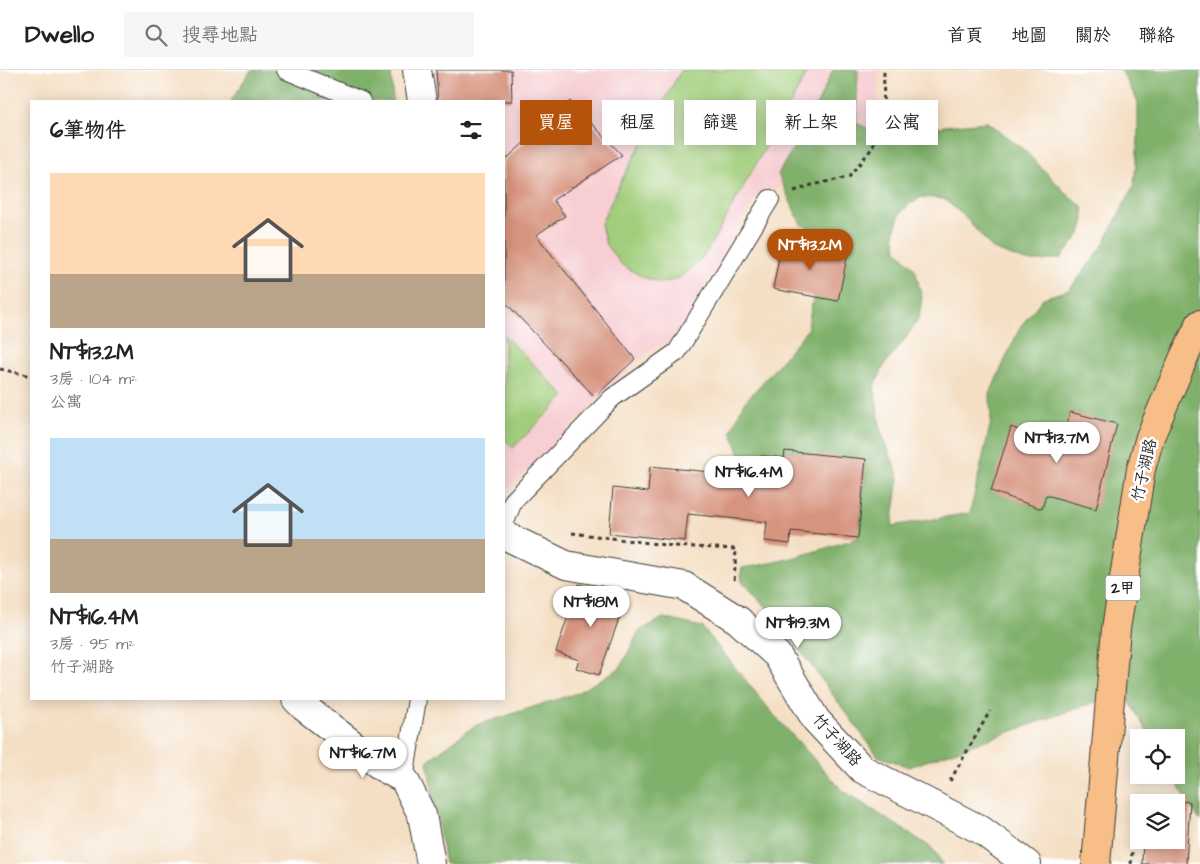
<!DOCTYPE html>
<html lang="zh-TW">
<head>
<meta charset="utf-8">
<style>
	:root { --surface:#fff; --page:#f6f6f6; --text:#222; --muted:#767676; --line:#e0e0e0; --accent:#b45309 }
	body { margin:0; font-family:"Architects Daughter","LXGW WenKai TC",sans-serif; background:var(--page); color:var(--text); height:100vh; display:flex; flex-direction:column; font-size:19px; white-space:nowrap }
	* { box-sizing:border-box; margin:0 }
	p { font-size:16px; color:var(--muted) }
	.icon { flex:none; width:28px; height:28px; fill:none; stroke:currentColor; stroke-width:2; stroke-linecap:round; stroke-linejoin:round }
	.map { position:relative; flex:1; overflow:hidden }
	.side { position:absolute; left:30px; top:30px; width:475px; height:600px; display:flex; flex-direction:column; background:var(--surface); border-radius:0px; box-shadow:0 2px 12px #0003 }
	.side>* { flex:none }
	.top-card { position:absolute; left:520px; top:30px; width:475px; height:45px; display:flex; gap:10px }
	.buttons { position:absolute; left:1130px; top:659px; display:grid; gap:10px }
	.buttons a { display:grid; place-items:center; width:55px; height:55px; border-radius:0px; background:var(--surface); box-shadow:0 2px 12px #0003; font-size:25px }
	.price { position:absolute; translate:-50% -42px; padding:0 11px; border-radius:18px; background:#fff; color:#222; font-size:16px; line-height:32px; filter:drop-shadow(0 1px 2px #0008) }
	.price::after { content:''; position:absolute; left:50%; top:30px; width:15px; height:11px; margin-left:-8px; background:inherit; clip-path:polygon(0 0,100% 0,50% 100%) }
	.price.current { background:var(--accent); color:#fff }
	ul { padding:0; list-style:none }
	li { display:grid; align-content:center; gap:10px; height:265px; padding:0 20px }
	li span { display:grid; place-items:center; height:155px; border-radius:0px; color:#555 }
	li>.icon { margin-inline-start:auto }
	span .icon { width:90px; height:90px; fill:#fffc; stroke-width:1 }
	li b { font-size:21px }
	h2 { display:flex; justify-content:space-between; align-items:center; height:60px; padding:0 20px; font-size:21px }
	.tag { padding:0 18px; border-radius:0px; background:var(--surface); box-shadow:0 2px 12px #0003; font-size:18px; line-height:45px }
	.tag.current { background:var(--accent); color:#fff }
	header { display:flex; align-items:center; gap:30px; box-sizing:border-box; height:70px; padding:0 25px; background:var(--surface); border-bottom:1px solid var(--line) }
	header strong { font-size:24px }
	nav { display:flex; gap:28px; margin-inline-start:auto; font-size:18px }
	.search { width:350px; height:45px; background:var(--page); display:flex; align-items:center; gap:12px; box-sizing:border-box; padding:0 18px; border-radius:0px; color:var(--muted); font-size:19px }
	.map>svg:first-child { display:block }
	.built { fill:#f7cfd3 }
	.green { fill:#a1ce7b; stroke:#5e754c }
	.forest { fill:#80b16b; stroke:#4e6644 }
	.building { fill:#d6937d }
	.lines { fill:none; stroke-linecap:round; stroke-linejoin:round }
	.service-casing { stroke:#3c3935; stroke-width:20 }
	.minor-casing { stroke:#3c3935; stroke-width:30 }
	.primary-casing { stroke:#3c3935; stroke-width:30 }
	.path { stroke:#3c3935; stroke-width:3; stroke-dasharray:4 4; stroke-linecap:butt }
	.service { stroke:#fff; stroke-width:18 }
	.minor { stroke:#fff; stroke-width:28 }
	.primary { stroke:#f7be88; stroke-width:28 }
	.labels { text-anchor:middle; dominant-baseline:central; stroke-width:5; stroke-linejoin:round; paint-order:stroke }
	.shield { fill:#fff; stroke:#606060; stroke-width:1 }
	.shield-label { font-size:15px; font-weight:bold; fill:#1c1c1c }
	.street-label { font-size:16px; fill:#1c1c1c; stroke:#fff }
</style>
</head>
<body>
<header>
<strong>Dwello</strong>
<div class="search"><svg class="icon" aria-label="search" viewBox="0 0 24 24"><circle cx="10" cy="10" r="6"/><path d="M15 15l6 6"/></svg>搜尋地點</div>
<nav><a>首頁</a><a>地圖</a><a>關於</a><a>聯絡</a></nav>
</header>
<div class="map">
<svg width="1200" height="794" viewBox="0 0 1200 794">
	<rect width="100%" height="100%" fill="#fff"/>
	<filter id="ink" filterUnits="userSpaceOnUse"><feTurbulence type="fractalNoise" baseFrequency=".02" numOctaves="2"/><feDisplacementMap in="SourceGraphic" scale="10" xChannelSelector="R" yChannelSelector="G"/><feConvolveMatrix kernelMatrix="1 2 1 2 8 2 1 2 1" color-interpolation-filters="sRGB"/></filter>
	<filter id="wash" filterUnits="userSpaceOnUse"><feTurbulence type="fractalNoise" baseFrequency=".0096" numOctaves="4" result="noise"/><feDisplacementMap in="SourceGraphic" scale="20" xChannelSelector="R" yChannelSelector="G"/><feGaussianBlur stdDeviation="1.12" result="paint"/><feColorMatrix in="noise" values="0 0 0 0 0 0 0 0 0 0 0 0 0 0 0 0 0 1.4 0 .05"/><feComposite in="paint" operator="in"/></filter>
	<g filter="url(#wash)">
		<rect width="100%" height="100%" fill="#f4dfc4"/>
		<path class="built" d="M434,0h445l-3,56 -17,31 -24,18 -56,12 -23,9 -82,144 -18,6 -19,16 -130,129 -3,1v-391h-68z"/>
		<path class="green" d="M681,0h128l-103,183 -13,14 -14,11 -18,5 -18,-6 -21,-12 -16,-20 -5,-21 17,-37z
			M504,265l61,61 -52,52 -9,-9z"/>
		<path class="forest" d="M251,0h140l2,31h-162z
			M833,0h25l-2,53 39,18 49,-15 43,-4 37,28 42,43 17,14 1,12 -4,15 -19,24 -19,3h-17l-32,-12 -30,-34 -19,-16 -22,-2 -11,6 -11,10 -6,20 3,17 18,19 7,29 -3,19 -13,21 -21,26 -11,23 7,44 18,47 -7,48 78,-13 21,-91 -1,-29 30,-66 23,-29 26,-8 32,-41 33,-64 4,-46v-37l-17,-32h79v751l-28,-46h4v-37l-26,-1 -26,-45 -215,75 -31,-11 -104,-141 -32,-33 -1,-9 1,-5c39,-5 78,-18 116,-30l8,-78 -81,-9 -1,7 -23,-2 -19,3 -11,-27 12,-28 28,-31 36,-43 18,-93 -25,-14 -22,-49 31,-53z
			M663,548l39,9 72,88 68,75 90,58 11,16h-498l-18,-103 47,-35 103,-33 43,-25 19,-37z"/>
		<g id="blocks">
			<path class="building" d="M436,0h75l1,31h-74z
				M570,31l52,54 -69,45 12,16 -29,19 99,124 -40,38 -91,-96v-140z
				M782,171l66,12 -10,48 -65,-12z
				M1070,342l47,12 -21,85 -50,-14 -4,14 -51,-18 20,-64 50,20z
				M785,381l81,8 -8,79 -67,-7 -1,13 -25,-3 2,-19 -79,-8 -3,27 -76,-8 4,-45 35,4 2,-26 90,9 2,-16 19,2v-5l23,2z
				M579,514l47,15 -27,76 -23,-7 3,-8 -23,-8z
				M1145,729l45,3 -4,62h-44l1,-24h33v-38h-32z"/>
		</g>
	</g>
	<g filter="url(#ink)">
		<use href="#blocks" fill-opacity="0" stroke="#3c3935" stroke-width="1"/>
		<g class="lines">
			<g class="service-casing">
				<path id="service" d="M286,0l75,31
					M504,455l9,-24 99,-103 65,-46 93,-153
					M404,709l13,-80"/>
			</g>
			<g class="minor-casing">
				<path id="minor" d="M417,0l5,31
					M504,465l62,30 118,21 54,34 39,35 39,65 46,49 119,61 46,34
					M296,629l8,8 78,60 22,12 18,36 9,49"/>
			</g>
			<g class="primary-casing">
				<path id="primary" d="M1096,794l20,-235 25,-160 9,-32 34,-80 16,-33"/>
			</g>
			<path class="path" d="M794,121l18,-6 37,-8 23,-29 11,-29 1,-49
				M0,299l31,7
				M572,463l101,13 63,3 -2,34
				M950,711l40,-70
				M1131,794l6,-67h-5"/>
			<use href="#service" class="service"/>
			<use href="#minor" class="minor"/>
			<use href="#primary" class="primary"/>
		</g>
	</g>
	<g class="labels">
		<rect class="shield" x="1105.5" y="505.5" width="35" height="25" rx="4"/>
		<g class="shield-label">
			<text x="1123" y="518">2甲</text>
		</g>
		<g class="street-label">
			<text transform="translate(1144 400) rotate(-77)">竹子湖路</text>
			<text transform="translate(837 670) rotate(48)">竹子湖路</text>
		</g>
	</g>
</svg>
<div class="buttons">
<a><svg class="icon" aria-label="locate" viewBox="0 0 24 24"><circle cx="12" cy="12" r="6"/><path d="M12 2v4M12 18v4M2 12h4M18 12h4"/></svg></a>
<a><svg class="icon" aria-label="layers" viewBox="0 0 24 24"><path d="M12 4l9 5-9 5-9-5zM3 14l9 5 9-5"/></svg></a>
</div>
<b class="price current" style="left:810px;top:201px">NT$13.2M</b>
<b class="price" style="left:1057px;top:394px">NT$13.7M</b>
<b class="price" style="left:749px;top:428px">NT$16.4M</b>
<b class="price" style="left:591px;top:558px">NT$18M</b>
<b class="price" style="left:798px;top:579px">NT$19.3M</b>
<b class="price" style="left:363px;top:709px">NT$16.7M</b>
<div class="top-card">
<a class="tag current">買屋</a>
<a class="tag">租屋</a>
<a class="tag">篩選</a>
<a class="tag">新上架</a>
<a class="tag">公寓</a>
</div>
<section class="side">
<h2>6筆物件<svg class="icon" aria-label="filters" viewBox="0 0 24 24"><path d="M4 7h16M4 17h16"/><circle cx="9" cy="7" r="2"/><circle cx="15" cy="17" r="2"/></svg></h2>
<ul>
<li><span style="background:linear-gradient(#ffd9b3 65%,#b9a48a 0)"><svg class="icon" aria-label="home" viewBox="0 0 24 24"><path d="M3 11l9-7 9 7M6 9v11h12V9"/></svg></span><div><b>NT$13.2M</b><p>3房 · 104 m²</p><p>公寓</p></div></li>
<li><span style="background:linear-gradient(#bfe0f5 65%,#b9a48a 0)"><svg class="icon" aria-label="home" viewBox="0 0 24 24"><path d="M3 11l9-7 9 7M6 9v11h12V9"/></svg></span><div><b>NT$16.4M</b><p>3房 · 95 m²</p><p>竹子湖路</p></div></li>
</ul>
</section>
</div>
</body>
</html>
